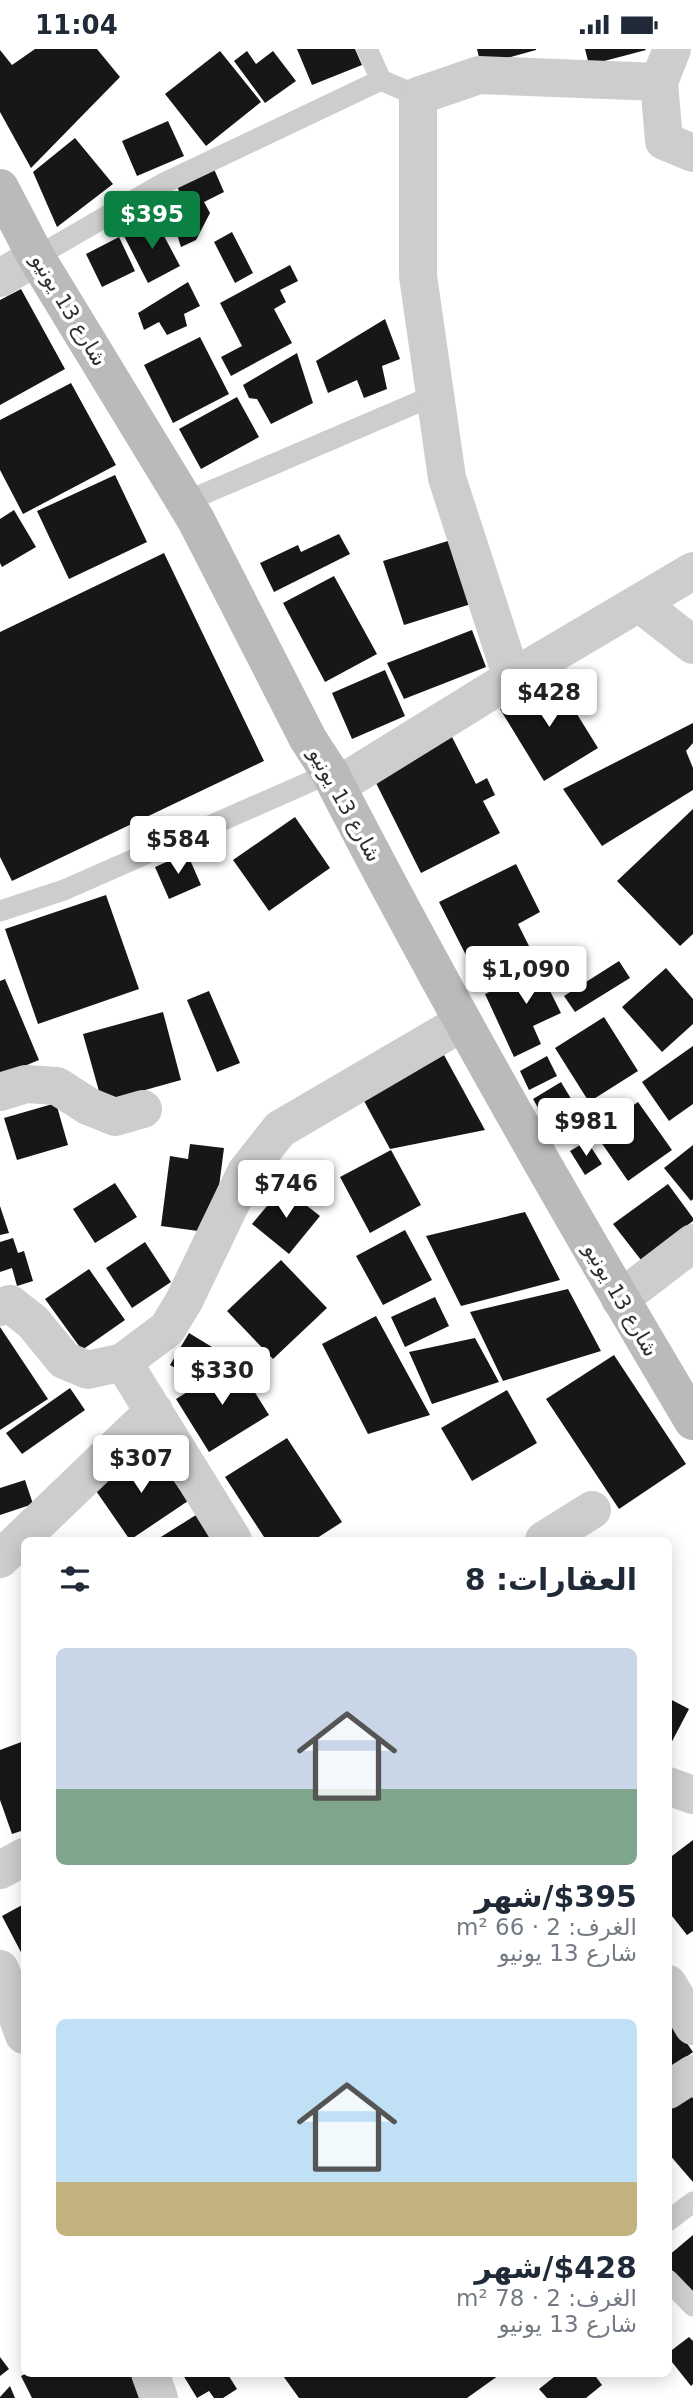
<!DOCTYPE html>
<html lang="ar">
<head>
<meta charset="utf-8">
<style>
	:root { --surface:#fff; --page:#f2f2f3; --text:#1f2937; --muted:#747a83; --accent:#0b8043 }
	body { margin:0; font-family:"DejaVu Sans","Noto Naskh Arabic",sans-serif; background:var(--page); color:var(--text); direction:rtl; height:100vh; display:flex; flex-direction:column; font-size:26px; white-space:nowrap }
	* { box-sizing:border-box; margin:0 }
	p { font-size:23px; color:var(--muted) }
	.icon { flex:none; width:38px; height:38px; fill:none; stroke:currentColor; stroke-width:2; stroke-linecap:round; stroke-linejoin:round }
	.map { position:relative; flex:1; overflow:hidden; direction:ltr }
	.side { position:absolute; left:21px; top:1488px; width:651px; height:840px; display:flex; flex-direction:column; background:var(--surface); border-radius:10px; box-shadow:0 4px 18px #0003; direction:rtl }
	.side>* { flex:none }
	.price { position:absolute; translate:-50% -60px; padding:0 16px; border-radius:7px; background:#fff; color:#222; font-size:23px; line-height:46px; filter:drop-shadow(0 2px 4px #0008) }
	.price::after { content:''; position:absolute; left:50%; top:42px; width:21px; height:16px; margin-left:-10px; background:inherit; clip-path:polygon(0 0,100% 0,50% 100%) }
	.price.selected { background:var(--accent); color:#fff }
	ul { padding:0; list-style:none }
	li { display:grid; align-content:center; gap:14px; height:371px; padding:0 35px }
	li span { display:grid; place-items:center; height:217px; border-radius:10px; color:#555 }
	li>.icon { margin-inline-start:auto }
	span .icon { width:126px; height:126px; fill:#fffc; stroke-width:1 }
	li b { font-size:30px }
	h2 { display:flex; justify-content:space-between; align-items:center; height:84px; padding:0 35px; font-size:30px }
	.status { display:flex; justify-content:space-between; align-items:center; height:49px; padding:0 35px; background:var(--surface); direction:ltr }
	.status svg { height:19px; fill:currentColor }
	.map>svg:first-child { display:block }
	.building { fill:#171717 }
	.lines { fill:none; stroke-linecap:round; stroke-linejoin:round }
	.lane { stroke:#cdcdcd; stroke-width:21 }
	.street { stroke:#cdcdcd; stroke-width:38 }
	.secondary { stroke:#bababa; stroke-width:38 }
	.labels { text-anchor:middle; dominant-baseline:central; stroke-width:7; stroke-linejoin:round; paint-order:stroke }
	.street-label { font-size:21px; fill:#303030; stroke:#fff }
</style>
</head>
<body>
<div class="status"><b>11:04</b><svg viewBox="0 0 49 12"><path d="M0 12V9h3v3zM5 12V6h3v6zM10 12V3h3v9zM15 12V0h3v12zM26 1h20v11H26zM47 4h2v5h-2z"/></svg></div>
<div class="map">
<svg width="693" height="2349" viewBox="0 0 693 2349">
	<rect width="100%" height="100%" fill="#fff"/>
	<path class="building" d="M35,0h62l23,28 -89,91 -31,-56v-62l12,15z
		M297,0h58l7,16 -50,20z
		M477,0h59v1l-55,15z
		M585,0h60l1,1 -57,15z
		M220,2l41,51 -55,44 -41,-52z
		M247,2l9,13 17,-13 23,30 -31,22 -31,-42z
		M168,72l16,35 -47,20 -15,-35z
		M75,89l38,46 -56,43 -24,-55z
		M214,120l10,23 -20,10 6,11 -14,27 -15,7 -6,-19 16,-7 -14,-35z
		M155,170l25,47 -32,17 -24,-47z
		M232,183l21,41 -18,10 -21,-41z
		M119,188l16,34 -33,16 -16,-33z
		M290,216l8,16 -18,9 6,12 -12,7 18,34 -61,33 -10,-19 21,-11 -22,-43z
		M188,233l12,24 -16,8 3,12 -20,9 -8,-13 -15,8 -6,-17z
		M21,240l44,80 -65,36v-105z
		M385,270l15,40 -18,7 5,23 -23,9 -7,-18 -29,13 -12,-32z
		M200,288l29,57 -56,29 -29,-58z
		M297,304l16,50 -42,21 -14,-25 -8,-1 -6,-13z
		M71,334l45,82 -93,49 -23,-44v-50z
		M237,348l22,40 -58,32 -22,-40z
		M115,426l32,67 -78,37 -32,-68z
		M14,461l22,37 -34,20 -2,-4v-44z
		M339,485l11,20 -76,38 -14,-29 38,-18 3,7z
		M451,491l20,64 -67,21 -21,-64z
		M164,504l100,208 -252,120 -12,-24v-225z
		M334,527l43,78 -52,28 -42,-79z
		M472,581l14,37 -82,32 -17,-36z
		M385,621l20,46 -53,23 -20,-46z
		M554,628l44,71 -54,33 -44,-72z
		M693,674v20l-7,8 7,17v22l-91,56 -39,-57z
		M451,686l25,49 11,-6 8,17 -12,6 17,32 -79,40 -48,-96z
		M693,760v125l-13,12 -63,-65z
		M295,768l35,51 -61,43 -36,-51z
		M187,804l14,32 -32,14 -14,-32z
		M516,815l24,48 -22,12 16,32 -54,27 -41,-81z
		M106,846l33,94 -101,35 -33,-95z
		M561,909l8,18 -22,9 14,28 -28,13 8,18 -27,13 -29,-63z
		M619,912l11,17 -55,34 -11,-16z
		M666,919l27,31v25l-31,28 -40,-45z
		M5,930l34,81 -39,16v-95z
		M209,942l31,72 -23,9 -30,-72z
		M163,963l18,68 -79,22 -19,-68z
		M604,968l34,54 -49,31 -34,-54z
		M693,997v58l-24,17 -27,-39z
		M444,1006l41,75 -95,19 -27,-50z
		M547,1007l10,20 -28,14 -9,-19z
		M561,1033l18,30 -19,12 -7,-11 -9,5 -11,-19z
		M638,1053l34,48 -44,31 -34,-49z
		M56,1054l12,42 -51,15 -13,-42z
		M587,1092l15,23 -17,11 -15,-24z
		M190,1095l34,4 -11,85 -52,-7 9,-70 18,3z
		M693,1096v54l-2,2 -27,-33z
		M391,1101l30,55 -51,28 -30,-56z
		M115,1134l22,34 -42,26 -22,-34z
		M668,1135l25,34v3l-52,39 -28,-36z
		M283,1138l37,29 -31,38 -37,-30z
		M0,1157l9,27 -9,2z
		M525,1163l35,68 -99,26 -35,-70z
		M405,1181l27,50 -49,25 -27,-49z
		M13,1189l5,15 6,-2 9,30 -16,5 -5,-18 -12,4v-30z
		M145,1193l26,40 -39,26 -26,-40z
		M281,1211l46,48 -54,51 -46,-48z
		M89,1220l36,51 -43,30 -37,-51z
		M568,1240l33,62 -98,30 -33,-69z
		M435,1248l14,29 -44,21 -14,-30z
		M376,1267l54,99 -62,19 -46,-90z
		M0,1278l48,72 -48,31z
		M189,1284l23,14 -19,31 -23,-13z
		M475,1289l24,44 -67,22 -23,-52z
		M614,1306l72,109 -67,45 -73,-110z
		M236,1313l33,53 -60,37 -33,-53z
		M70,1339l15,22 -63,44 -16,-21z
		M507,1341l30,53 -65,38 -31,-53z
		M287,1389l55,84 -28,18h-48l-41,-63z
		M151,1400l37,52 -58,39 -36,-52z
		M25,1431l8,24 -33,11v-27z
		M196,1466l16,25h-56z
		M668,1649l21,11 -21,40z
		M24,1692v42l-2,1 2,7v39l-12,4 -12,-34v-50z
		M693,1791v91l-6,4 -19,-24v-52z
		M24,1855v54l-22,-42z
		M668,1966l25,37 -25,19z
		M689,2045l4,4v84l-25,-29v-42z
		M693,2186v61l-25,-27v-13z
		M689,2288l4,4v43l-2,2 -23,-29v-4z
		M0,2308l9,12 -9,7z
		M27,2324h114l11,25h-120l-11,-22z
		M186,2324h41l10,16 -14,9h-9l-5,-7 -12,7 -14,-23z
		M281,2324h221l-35,25h-168z
		M559,2324h6l2,4 5,-4h21l9,12 -16,13h-39l-8,-9z
		M10,2337l5,12h-15v-1z"/>
	<g class="lines">
		<path class="lane" d="M367,0l14,31 37,16
			M36,208l126,-73 219,-104
			M185,453l250,-107
			M0,862l64,-21 266,-117
			M668,2172l25,-19
			M668,2231l25,26"/>
		<path class="street" d="M659,33l13,-33
			M0,229l36,-21
			M639,554l54,42
			M512,629l-65,-200 -29,-202v-180l61,-21 180,7 5,59 29,12
			M337,737l175,-108 181,-107
			M0,1043l26,-8 31,2 31,20 27,11 28,-8
			M620,1250l73,-56
			M0,1258l10,-3 23,18 31,38 24,10 35,-8 44,-33 17,-28 62,-129 34,-43 183,-107
			M123,1313l110,178
			M544,1491l48,-30
			M0,1510l154,-148
			M668,1737l25,9
			M0,1821l24,-13
			M0,1920l24,66
			M668,1935l25,42
			M668,2041l25,-16
			M150,2324l9,25"/>
		<path class="secondary" d="M0,139l36,69 160,263 112,219 22,34c113,220 236,435 363,648"/>
	</g>
	<g class="labels">
		<g class="street-label">
			<text transform="translate(69 261) rotate(59)">شارع 13 يونيو</text>
			<text transform="translate(345 756) rotate(61)">شارع 13 يونيو</text>
			<text transform="translate(621 1251) rotate(60)">شارع 13 يونيو</text>
		</g>
	</g>
</svg>
<b class="price selected" style="left:152px;top:202px">$395</b>
<b class="price" style="left:549px;top:680px">$428</b>
<b class="price" style="left:178px;top:827px">$584</b>
<b class="price" style="left:526px;top:957px">$1,090</b>
<b class="price" style="left:586px;top:1109px">$981</b>
<b class="price" style="left:286px;top:1171px">$746</b>
<b class="price" style="left:222px;top:1358px">$330</b>
<b class="price" style="left:141px;top:1446px">$307</b>
<section class="side">
<h2>العقارات: 8<svg class="icon" aria-label="filters" viewBox="0 0 24 24"><path d="M4 7h16M4 17h16"/><circle cx="9" cy="7" r="2"/><circle cx="15" cy="17" r="2"/></svg></h2>
<ul>
<li><span style="background:linear-gradient(#c9d6e8 65%,#7fa58c 0)"><svg class="icon" aria-label="home" viewBox="0 0 24 24"><path d="M3 11l9-7 9 7M6 9v11h12V9"/></svg></span><div><b>$395/شهر</b><p>الغرف: 2 · 66 m²</p><p>شارع 13 يونيو</p></div></li>
<li><span style="background:linear-gradient(#bfe0f5 75%,#c2b280 0)"><svg class="icon" aria-label="home" viewBox="0 0 24 24"><path d="M3 11l9-7 9 7M6 9v11h12V9"/></svg></span><div><b>$428/شهر</b><p>الغرف: 2 · 78 m²</p><p>شارع 13 يونيو</p></div></li>
</ul>
</section>
</div>
</body>
</html>
